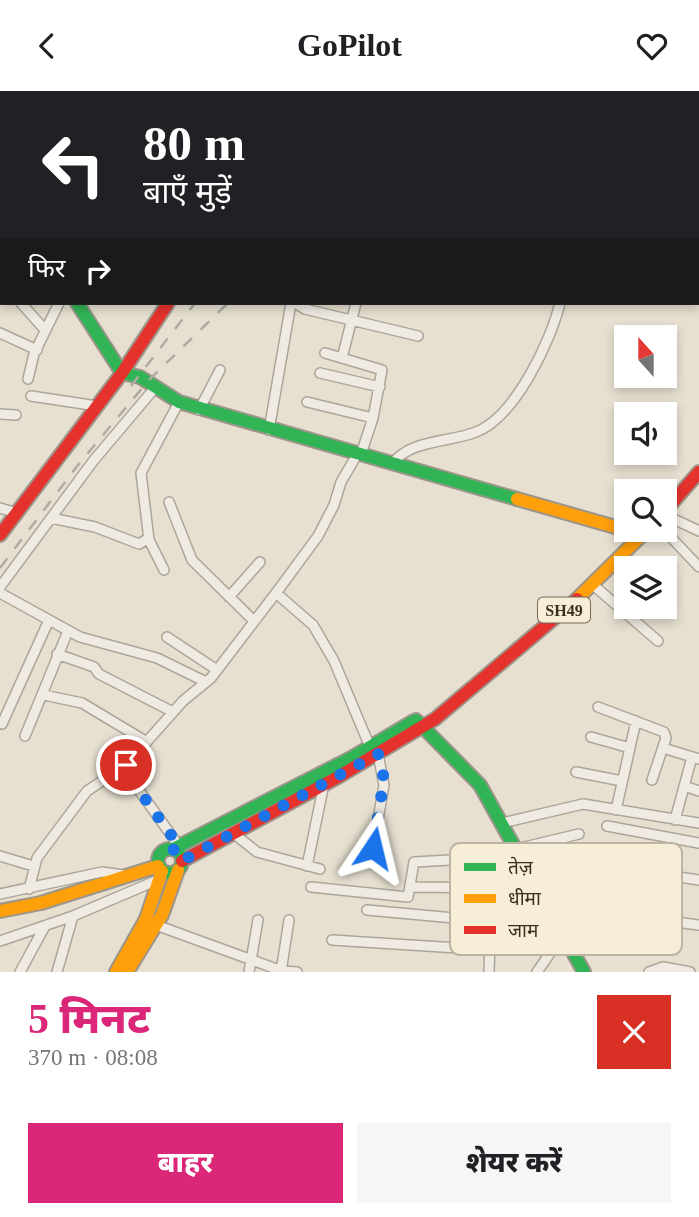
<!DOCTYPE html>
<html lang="hi">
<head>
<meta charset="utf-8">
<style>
  body { margin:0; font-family:"Times New Roman","Noto Sans Devanagari",serif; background:#f6f6f6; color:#202124; height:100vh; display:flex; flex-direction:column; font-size:26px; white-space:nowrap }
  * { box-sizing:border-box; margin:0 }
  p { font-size:23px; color:#757577 }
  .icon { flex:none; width:38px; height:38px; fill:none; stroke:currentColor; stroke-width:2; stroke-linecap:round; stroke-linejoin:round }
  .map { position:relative; height:881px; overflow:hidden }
  .sheet { display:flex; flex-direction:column; background:#fff; flex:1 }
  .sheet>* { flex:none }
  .guide { position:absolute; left:0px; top:0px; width:700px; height:214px; box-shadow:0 4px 10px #0003; background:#202124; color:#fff; overflow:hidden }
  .needle { width:46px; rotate:339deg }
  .controls { position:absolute; left:614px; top:234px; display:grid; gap:14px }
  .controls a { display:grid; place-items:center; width:63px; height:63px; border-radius:0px; background:#fff; box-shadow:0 4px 10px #0003; font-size:35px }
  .pin { position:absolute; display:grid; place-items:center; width:60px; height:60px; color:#fff; margin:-30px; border:4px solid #fff; border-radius:50%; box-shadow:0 2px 7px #0007 }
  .me { position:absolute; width:77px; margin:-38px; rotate:10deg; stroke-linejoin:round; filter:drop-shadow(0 0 5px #0008) }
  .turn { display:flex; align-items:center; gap:24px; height:147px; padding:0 28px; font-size:32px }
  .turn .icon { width:91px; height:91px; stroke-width:2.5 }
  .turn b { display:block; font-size:49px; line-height:60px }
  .then { display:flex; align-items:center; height:66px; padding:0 28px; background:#0003; gap:14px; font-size:26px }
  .round { display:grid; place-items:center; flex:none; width:74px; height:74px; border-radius:0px; background:#f6f6f6 }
  .overview { display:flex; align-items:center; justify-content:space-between; height:119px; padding:0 28px }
  h1 { font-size:42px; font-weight:800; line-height:52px; color:#db2777 }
  .button { display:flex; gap:14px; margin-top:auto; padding:14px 28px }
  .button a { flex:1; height:80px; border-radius:0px; background:#db2777; color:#fff; font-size:28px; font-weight:800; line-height:80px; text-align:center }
  .button a+a { background:#f6f6f6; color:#202124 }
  header { display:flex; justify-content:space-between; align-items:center; height:91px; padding:0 28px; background:#fff; font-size:32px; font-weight:800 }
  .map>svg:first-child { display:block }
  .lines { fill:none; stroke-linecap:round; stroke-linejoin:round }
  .street-casing { stroke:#ada599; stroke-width:12 }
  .fast-casing { stroke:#9c958a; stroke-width:16 }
  .slow-casing { stroke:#9c958a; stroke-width:16 }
  .jam-casing { stroke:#9c958a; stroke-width:16 }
  .street { stroke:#efebe3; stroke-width:9 }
  .fast { stroke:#30b455; stroke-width:12 }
  .slow { stroke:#ff9f0a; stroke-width:12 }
  .jam { stroke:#e5322d; stroke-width:12 }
  .rail { stroke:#afaaa2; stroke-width:2.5; stroke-dasharray:12 12; stroke-linecap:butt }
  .route { stroke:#1a73e8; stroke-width:12; stroke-dasharray:0 21.6 }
  .labels { text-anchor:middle; stroke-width:5; stroke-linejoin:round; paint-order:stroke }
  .shield { fill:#f7eed8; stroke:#756857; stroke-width:2 }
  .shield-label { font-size:16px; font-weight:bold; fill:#3d2e20 }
  .key { fill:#f7eed8; stroke:#bfb4a1; stroke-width:2 }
  .key-label { font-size:19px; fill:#3d2e20 }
</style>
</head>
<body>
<header><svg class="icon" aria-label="back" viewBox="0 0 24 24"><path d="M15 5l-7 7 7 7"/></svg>GoPilot<svg class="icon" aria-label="heart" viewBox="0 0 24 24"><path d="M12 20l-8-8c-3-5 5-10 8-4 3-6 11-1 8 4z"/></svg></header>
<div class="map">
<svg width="699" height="881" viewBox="0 0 699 881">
  <rect width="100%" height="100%" fill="#e7e0d1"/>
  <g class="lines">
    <defs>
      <path id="street" d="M13,0L35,2
        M556,0L558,2
        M593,0L595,2
        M137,2L138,0
        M0,36H2
        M698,71H699
        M0,119H2
        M1,141L2,170
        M21,212L45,239
        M295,212L305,218L418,245
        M0,242L37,259
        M325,262L382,279L373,327L361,363
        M342,267L356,212
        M320,282L380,296
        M28,288L34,263L59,212
        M31,305L97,315
        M307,311L373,327
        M199,319L220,279
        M0,323L16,324
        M269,339L291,212
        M392,373C411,348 448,352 476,341C515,326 551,250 560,212
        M169,411L192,469L254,530
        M0,417L17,422
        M665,424L699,440
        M51,427L95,436L139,453L149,447
        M664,439L699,476
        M164,479L149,449L141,382L179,311
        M592,493L658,550
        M0,496L94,369L154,298
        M0,502L80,546L157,567L206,591
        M276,502L313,534L334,570L370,656
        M229,506L260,471
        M167,546L217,579
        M57,563L94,576L99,583L173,621
        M44,604L82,612L147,651
        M598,616L664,641L666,647L652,689
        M2,633L49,529
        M25,645L68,540
        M591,646L630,657
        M663,657L699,668
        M123,677L179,755
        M576,681L622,690
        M684,695L699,700
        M616,719L636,630
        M675,729L692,666
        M502,732L583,713L699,732
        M607,735L699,752
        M233,742L257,761L320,778
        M373,757L384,694L378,663
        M516,758L579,743
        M0,765L33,775
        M307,775L324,693
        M620,777L699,789
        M311,796L408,806L414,771L487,767L513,752
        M411,796L508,797L530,785
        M29,798L37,767L87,700L126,674L183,610L211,587L279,498L318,445L334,414L341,391L358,362
        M0,803L102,781L124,784
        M367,819L476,829
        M630,825L699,834
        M156,834L282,880L297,881
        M332,849L489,859
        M0,850L73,825L160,788
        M474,858L479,817H547
        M20,881L45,835
        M57,881L73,825
        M249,881L258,829
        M281,881L289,829
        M489,881L490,851L495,847L559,849
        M537,881L560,848
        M649,881L663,876L690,881"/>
      <path id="fast" d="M77,212L122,282L140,286L179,311L517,408
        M416,629L480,694L584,881
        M158 770a12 12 0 1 1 24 0a12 12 0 1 1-24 0Z
        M173,758L353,666L414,630"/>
      <path id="slow" d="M306,2L307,0
        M517,408L626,439
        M577,508L647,439
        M0,820L41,812L158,775
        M116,881L146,828L162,780
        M127,881L162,824L178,779"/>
      <path id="jam" d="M0,140L2,141
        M665,420L699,381
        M0,444L122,282L168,212
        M182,770L338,686L435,628L577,508"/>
    </defs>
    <!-- street casing -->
    <use href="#street" class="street-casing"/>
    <!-- fast casing -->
    <use href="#fast" class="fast-casing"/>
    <!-- slow casing -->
    <use href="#slow" class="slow-casing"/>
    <!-- jam casing -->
    <use href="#jam" class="jam-casing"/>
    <!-- street -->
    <use href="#street" class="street"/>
    <!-- fast -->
    <use href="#fast" class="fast"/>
    <!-- slow -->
    <use href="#slow" class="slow"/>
    <!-- jam -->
    <use href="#jam" class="jam"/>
    <!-- rail -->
    <path class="rail" d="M355,2L357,0
      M435,2L436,0
      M131,295L195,212
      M0,477L78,374L149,289L228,212"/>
  </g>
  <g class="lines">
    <!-- route -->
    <path class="route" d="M126,674L123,677L179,755L173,758L182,770L378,663L384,688L373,757"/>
  </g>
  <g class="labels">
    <!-- shield labels -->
    <rect class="shield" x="538" y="506.5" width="52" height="25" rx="5"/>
    <g class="shield-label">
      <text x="564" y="525">SH49</text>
    </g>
  </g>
  <!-- legend -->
  <rect x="450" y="752" width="232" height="112" rx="10" class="key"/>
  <rect x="464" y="772" width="32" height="8" fill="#30b455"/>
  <rect x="464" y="803" width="32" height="9" fill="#ff9f0a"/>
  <rect x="464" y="835" width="32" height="8" fill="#e5322d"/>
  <g class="key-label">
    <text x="508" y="783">तेज़</text>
    <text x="508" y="814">धीमा</text>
    <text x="508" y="846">जाम</text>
  </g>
</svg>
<div class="controls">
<a><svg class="needle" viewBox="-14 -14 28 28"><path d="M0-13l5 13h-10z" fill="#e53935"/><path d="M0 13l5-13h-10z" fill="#757577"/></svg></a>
<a><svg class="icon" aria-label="sound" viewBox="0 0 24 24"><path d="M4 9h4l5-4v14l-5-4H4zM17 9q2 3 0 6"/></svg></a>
<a><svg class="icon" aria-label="search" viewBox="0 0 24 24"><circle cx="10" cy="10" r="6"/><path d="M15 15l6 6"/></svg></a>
<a><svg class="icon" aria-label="layers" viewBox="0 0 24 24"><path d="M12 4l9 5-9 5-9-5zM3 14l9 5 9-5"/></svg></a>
</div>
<div class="pin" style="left:126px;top:674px;background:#d93025"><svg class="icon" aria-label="arrive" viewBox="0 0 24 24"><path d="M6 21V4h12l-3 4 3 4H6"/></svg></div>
<svg class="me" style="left:373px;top:757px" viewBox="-20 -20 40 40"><path d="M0-17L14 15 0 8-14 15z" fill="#1a73e8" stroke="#fff" stroke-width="4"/></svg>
<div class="guide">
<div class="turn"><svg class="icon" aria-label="left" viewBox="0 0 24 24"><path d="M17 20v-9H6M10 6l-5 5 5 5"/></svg><div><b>80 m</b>बाएँ मुड़ें</div></div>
<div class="then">फिर<svg class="icon" aria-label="right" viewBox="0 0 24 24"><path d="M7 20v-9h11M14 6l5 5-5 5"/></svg></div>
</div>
</div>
<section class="sheet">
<div class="overview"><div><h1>5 मिनट</h1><p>370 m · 08:08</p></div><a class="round" style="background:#d93025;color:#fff"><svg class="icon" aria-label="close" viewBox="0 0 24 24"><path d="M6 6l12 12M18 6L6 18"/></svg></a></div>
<div class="button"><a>बाहर</a><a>शेयर करें</a></div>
</section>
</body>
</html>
